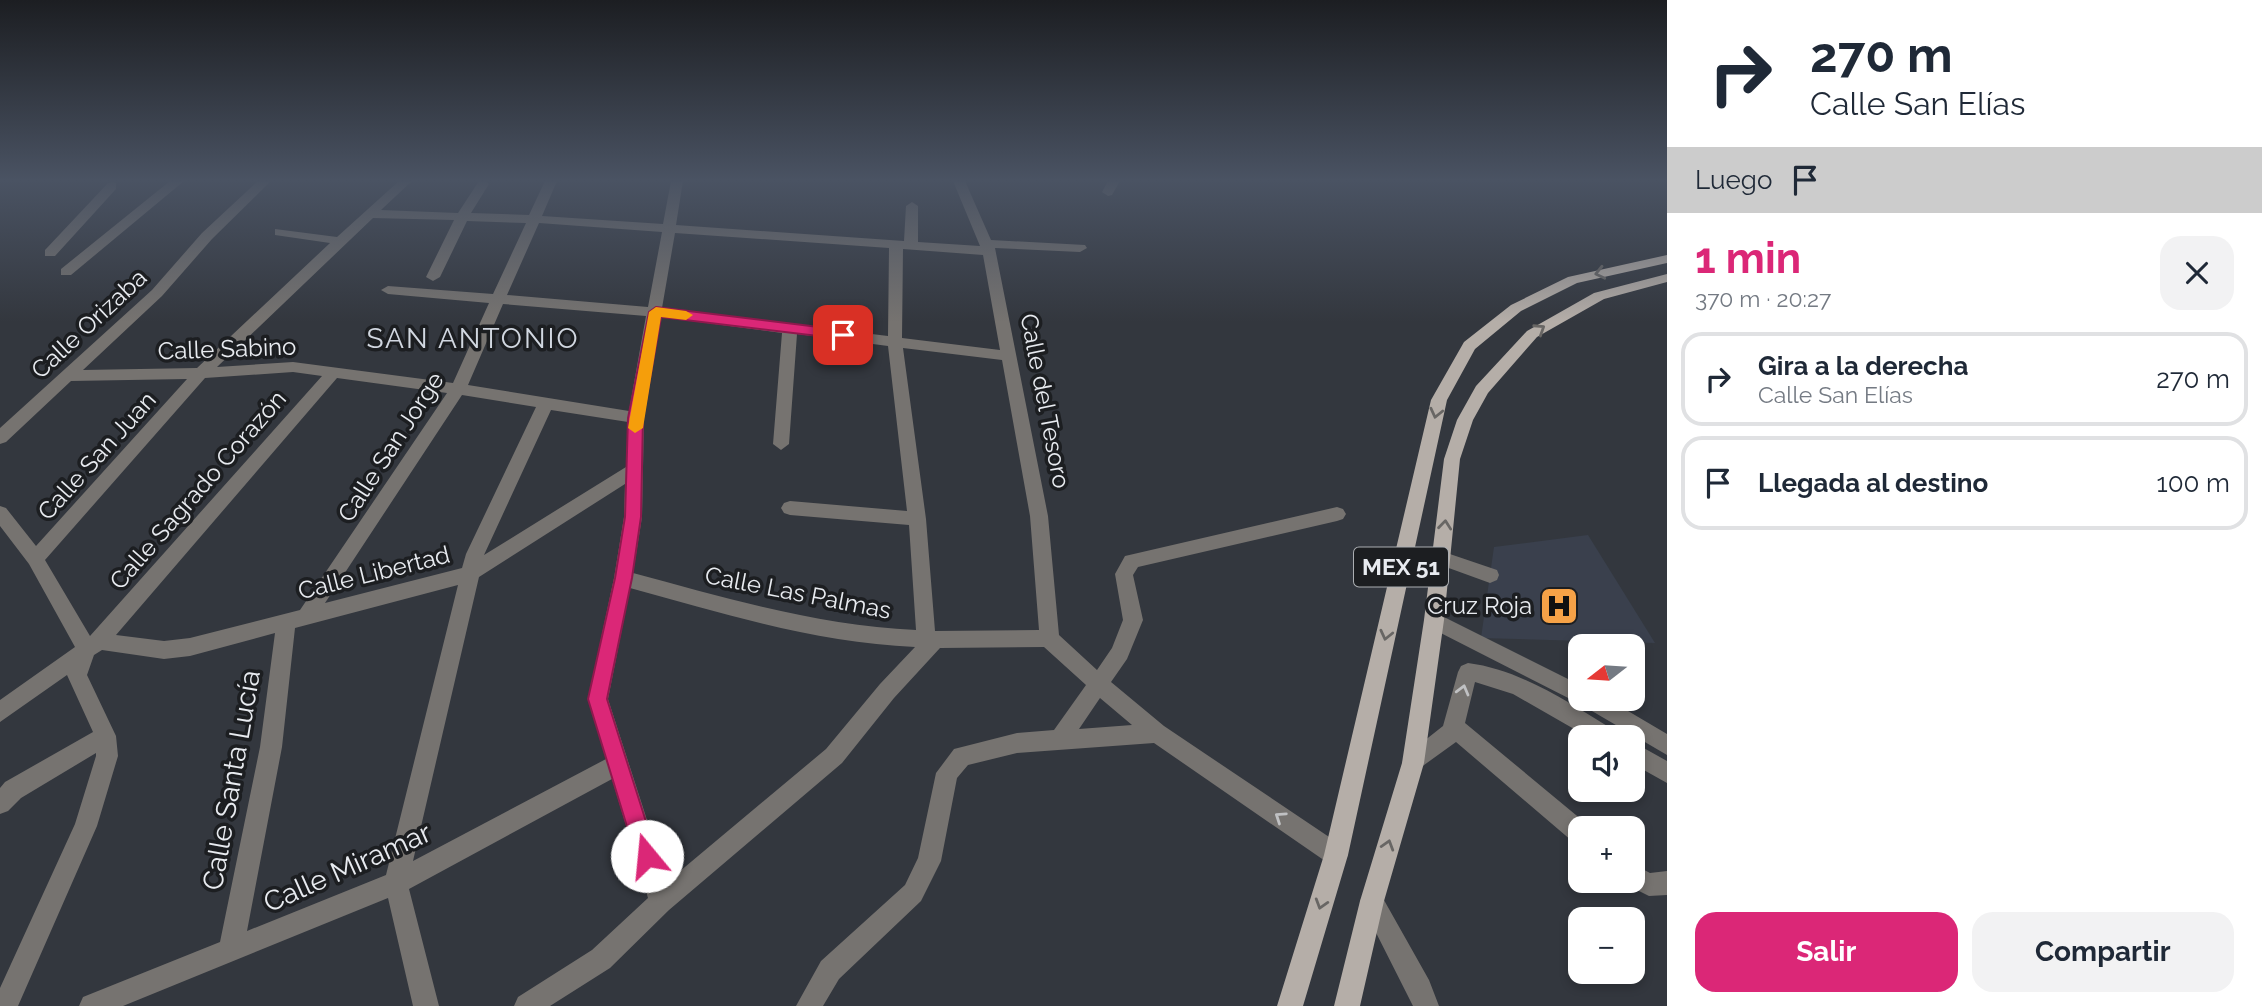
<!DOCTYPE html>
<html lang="es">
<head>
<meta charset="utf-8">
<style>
  body { margin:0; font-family:Raleway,sans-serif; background:#f2f2f3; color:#1f2937; height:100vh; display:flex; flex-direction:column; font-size:26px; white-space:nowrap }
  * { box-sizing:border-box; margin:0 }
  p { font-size:23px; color:#747a83 }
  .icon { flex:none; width:38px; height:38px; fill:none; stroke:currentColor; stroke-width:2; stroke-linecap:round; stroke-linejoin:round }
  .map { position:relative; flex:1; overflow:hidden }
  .details { display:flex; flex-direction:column; background:#fff; width:595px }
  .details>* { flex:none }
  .top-card { background:#fff; color:#1f2937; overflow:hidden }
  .needle { width:46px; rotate:253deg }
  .buttons { position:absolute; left:1568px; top:634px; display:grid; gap:14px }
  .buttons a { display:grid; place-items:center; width:77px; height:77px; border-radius:14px; background:#fff; box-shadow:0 4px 10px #0003; font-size:35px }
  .pin { position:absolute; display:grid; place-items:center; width:60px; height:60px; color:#fff; margin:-30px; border-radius:14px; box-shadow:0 4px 10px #0006 }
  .me { position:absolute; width:77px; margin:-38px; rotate:343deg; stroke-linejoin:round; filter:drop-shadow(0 0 5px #0008) }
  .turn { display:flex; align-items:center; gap:24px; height:147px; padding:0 28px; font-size:32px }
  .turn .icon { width:91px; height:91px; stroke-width:2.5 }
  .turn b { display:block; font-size:49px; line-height:60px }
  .then { display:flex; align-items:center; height:66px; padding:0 28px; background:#0003; gap:14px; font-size:26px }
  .round { display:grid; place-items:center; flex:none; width:74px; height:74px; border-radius:21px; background:#f2f2f3 }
  .head { display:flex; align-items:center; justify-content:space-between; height:119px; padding:0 28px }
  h1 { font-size:42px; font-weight:700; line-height:52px; color:#db2777 }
  .action { display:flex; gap:14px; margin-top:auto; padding:14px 28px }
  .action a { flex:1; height:80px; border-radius:21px; background:#db2777; color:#fff; font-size:28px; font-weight:700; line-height:80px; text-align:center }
  .action a+a { background:#f2f2f3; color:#1f2937 }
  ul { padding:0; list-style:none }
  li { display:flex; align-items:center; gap:21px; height:94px; margin:0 14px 10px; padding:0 14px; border:4px solid #e0e1e3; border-radius:21px }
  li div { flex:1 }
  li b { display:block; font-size:26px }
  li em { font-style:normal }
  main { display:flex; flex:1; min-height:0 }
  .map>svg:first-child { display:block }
  .built { fill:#3a404d }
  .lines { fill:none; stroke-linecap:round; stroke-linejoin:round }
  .minor { fill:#767370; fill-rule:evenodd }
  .major { fill:#b5aea8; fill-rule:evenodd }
  .oneway { stroke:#686664 }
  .oneway2 { stroke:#c0c1c3 }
  .route { fill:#db2777; stroke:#8e194d; stroke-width:2 }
  .slow { fill:#f59e0b }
  .labels { text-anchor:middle; stroke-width:7; stroke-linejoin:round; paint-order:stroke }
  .shield { fill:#1c1e21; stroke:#abaeb2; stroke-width:2 }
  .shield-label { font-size:23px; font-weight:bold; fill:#e8ebf0 }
  .street-label { font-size:24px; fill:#e8ebf0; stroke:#1c1e21 }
  .poi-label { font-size:24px; fill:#e8ebf0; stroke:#1c1e21; text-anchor:end }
  .quarter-label { font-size:28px; letter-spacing:2px; fill:#d1d7e0; stroke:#1c1e21 }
  .near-street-label { font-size:28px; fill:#e8ebf0; stroke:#1c1e21 }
</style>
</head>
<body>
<main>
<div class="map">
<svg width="1667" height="1006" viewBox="0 0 1667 1006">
  <rect width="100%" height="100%" fill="#33373e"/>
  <!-- built -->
  <path class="built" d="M1588,535L1655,643L1481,638L1494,547Z"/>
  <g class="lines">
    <!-- minor -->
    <path class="minor" d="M170,181H184L71,275H61V269Z
      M258,181H271L212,239L162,296L83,370L197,368L330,243L275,235V229L337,237L399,181H412L381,210L458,213L479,181H486L489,184L471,213L529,215L545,181H557L542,216L663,224L671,181H683L676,225L904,241L906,206L912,202L918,206V242L980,246L953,181H965L991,240L1085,245L1087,248L1080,252L995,248L1048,516L1059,635L1097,670L1112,648L1123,620L1115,574L1125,556L1337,507L1343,509L1346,514L1343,519L1337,521L1138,567L1133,575L1143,620L1127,659L1111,682L1164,726L1344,847L1348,855L1344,863L1336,867L1328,863L1154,743L1017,753L968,765L957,778L941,861L921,901L839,979L823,1006H796L821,961L905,885L918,858L936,773L954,749L1017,733L1054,730L1086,685L1044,647L940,648L894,698L842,763L669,910L610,968L550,1006H514L518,997L592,950L648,898L612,779L409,889L439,1006H413L388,898L123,1006H79L83,997L220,942L260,747L275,633L190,656L164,659L102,650L94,655L87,675L116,736L118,756L97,826L18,1006H0V988L75,824L96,756V753L21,798L8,811L0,814V788L5,782L93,732L67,675L0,722V700L75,647L29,564L0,526V506L6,508L36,546L187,379L71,381L6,442L0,444V428L152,290L202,233ZM373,218L454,220L426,277L433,281L440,277L467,221L526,223L493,294L388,286L381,290L388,294L489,303L453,383L293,362L217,367ZM539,223L662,232L648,307L507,295ZM675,233L889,248L888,336L662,308ZM903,249L983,255L1000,350L902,338ZM503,304L646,316L629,411L468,385ZM661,317L782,333L773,444L781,450L789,444L797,334L888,346L907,511L790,501L784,503L781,508L784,513L790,515L909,525L916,630C819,626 726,598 633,573L642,517L644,418ZM903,348L1002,360L1030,516L1039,630L935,631L926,519ZM293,372L322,376L90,636L45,560L205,378ZM337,378L447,393L300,610L190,638L164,641L116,635ZM462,395L536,407L466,554L462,568L325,603ZM551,410L628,422L626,467L484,555ZM625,484L624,517L614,578L588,699L606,759L413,861L479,577ZM458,585L386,875L247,931L282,747L295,628ZM630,588C724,614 818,643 915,647L880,684L826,749L667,882L608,699ZM1100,698L1132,725L1079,729Z
      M1108,181H1120L1112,195L1108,196L1102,192Z
      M112,182L116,183V189L55,256H45V250L108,183Z
      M1441,551L1497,570L1499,575L1497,580L1490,583L1435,563L1432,558L1435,553Z
      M1434,612L1580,685V698H1606L1667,734V755L1580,704L1427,626L1424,620L1427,614Z
      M1468,663C1522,670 1569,703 1614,730L1617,737H1588L1513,694L1475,682L1465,723L1588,825L1589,828H1580V844L1572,841L1456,742L1413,773L1405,770L1402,763L1405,756L1443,726L1458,672L1461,666Z
      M1633,742L1667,761V783L1633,764Z
      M1633,864L1650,873L1667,871V895L1649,896L1625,884L1623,880H1633Z
      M1372,889L1380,893L1429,980L1439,1006H1413L1360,901L1364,893Z"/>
    <!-- major -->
    <path class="major" d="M1667,255V263L1577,283L1521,311L1475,349L1447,400L1348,855L1303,1006H1277L1324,855L1431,400L1464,342L1511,305L1568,277Z
      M1667,274V282L1604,299L1537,337L1488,393L1473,420L1460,459L1444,620L1424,763L1384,901L1360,1006H1334L1360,901L1402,763L1424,620L1444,459L1457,420L1476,386L1527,331L1594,293Z"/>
  </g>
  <!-- one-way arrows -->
  <defs><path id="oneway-chevron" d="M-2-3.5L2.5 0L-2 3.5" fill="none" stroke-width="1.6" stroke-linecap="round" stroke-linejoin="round" transform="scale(1.75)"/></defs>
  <g class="oneway">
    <use href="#oneway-chevron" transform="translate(1600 273) rotate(167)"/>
    <use href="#oneway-chevron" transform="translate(1540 329) rotate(-33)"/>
    <use href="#oneway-chevron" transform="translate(1436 413) rotate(103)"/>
    <use href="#oneway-chevron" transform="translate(1445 525) rotate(-84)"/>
    <use href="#oneway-chevron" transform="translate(1386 635) rotate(103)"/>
    <use href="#oneway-chevron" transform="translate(1388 845) rotate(-73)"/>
    <use href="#oneway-chevron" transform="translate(1321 904) rotate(107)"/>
  </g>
  <g class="oneway2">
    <use href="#oneway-chevron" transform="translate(1463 690) rotate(-75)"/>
    <use href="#oneway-chevron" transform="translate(1280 817) rotate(-146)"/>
  </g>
  <!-- sky -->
  <linearGradient id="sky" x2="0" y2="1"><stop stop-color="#1c1e22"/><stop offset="0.56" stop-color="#4a5363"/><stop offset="1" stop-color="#4a5363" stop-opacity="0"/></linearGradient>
  <rect width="1667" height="322" fill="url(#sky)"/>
  <!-- route -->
  <path class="route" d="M656,307L843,330L849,335L843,339L661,317L643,418L641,517L632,578L607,699L657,856L654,864L647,867L639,864L636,856L588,699L615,578L625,517L628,418L649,312Z"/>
  <!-- slow -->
  <path class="slow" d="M656,307L686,311L693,315L686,320L661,317L643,428L635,433L628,428L649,312Z"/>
  <!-- icons -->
  <defs>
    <symbol id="hospital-square" viewBox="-11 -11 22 22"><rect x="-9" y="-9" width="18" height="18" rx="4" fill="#f6a247" stroke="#1c1e21"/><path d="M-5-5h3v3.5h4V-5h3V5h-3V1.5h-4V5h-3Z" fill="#111"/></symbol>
  </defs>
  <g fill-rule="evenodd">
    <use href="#hospital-square" x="1537" y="584" width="44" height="44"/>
  </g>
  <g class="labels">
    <!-- shield labels -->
    <rect class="shield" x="1354" y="547.5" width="94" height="39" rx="5"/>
    <g class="shield-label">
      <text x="1401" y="575">MEX 51</text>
    </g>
    <!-- street labels -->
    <g class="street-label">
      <text transform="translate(89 324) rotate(-43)" y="8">Calle Orizaba</text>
      <text transform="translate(227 349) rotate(-2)" y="8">Calle Sabino</text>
      <text transform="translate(1045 401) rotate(79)" y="8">Calle del Tesoro</text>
      <text transform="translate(391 447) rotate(-57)" y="8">Calle San Jorge</text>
      <text transform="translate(97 456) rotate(-48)" y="8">Calle San Juan</text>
      <text transform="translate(198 490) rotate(-49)" y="8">Calle Sagrado Corazón</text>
      <text transform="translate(374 573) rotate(-14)" y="8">Calle Libertad</text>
      <text transform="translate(798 593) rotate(11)" y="8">Calle Las Palmas</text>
    </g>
    <!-- poi labels -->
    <g class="poi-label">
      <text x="1532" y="614">Cruz Roja</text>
    </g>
    <!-- quarter labels -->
    <g class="quarter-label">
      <text x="473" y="348">SAN ANTONIO</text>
    </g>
    <!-- near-street labels -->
    <g class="near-street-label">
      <text transform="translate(231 780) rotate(-80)" y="10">Calle Santa Lucía</text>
      <text transform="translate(347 867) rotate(-24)" y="10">Calle Miramar</text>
    </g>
  </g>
</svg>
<div class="buttons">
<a><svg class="needle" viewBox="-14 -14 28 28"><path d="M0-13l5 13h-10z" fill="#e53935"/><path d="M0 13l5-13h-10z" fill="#747a83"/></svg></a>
<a><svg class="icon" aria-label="sound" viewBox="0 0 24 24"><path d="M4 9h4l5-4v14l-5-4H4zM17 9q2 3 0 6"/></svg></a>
<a>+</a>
<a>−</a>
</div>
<div class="pin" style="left:843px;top:335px;background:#d93025"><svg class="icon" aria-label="arrive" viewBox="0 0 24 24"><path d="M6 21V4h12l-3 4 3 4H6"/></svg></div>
<svg class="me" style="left:647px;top:856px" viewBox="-20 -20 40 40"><circle r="19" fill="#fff"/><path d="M0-13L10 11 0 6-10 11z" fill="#db2777"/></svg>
</div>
<section class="details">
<div class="top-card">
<div class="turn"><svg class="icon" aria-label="right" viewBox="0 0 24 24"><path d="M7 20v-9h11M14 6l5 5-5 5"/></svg><div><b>270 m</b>Calle San Elías</div></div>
<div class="then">Luego<svg class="icon" aria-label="arrive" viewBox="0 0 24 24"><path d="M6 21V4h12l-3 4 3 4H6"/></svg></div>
</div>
<div class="head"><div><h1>1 min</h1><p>370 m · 20:27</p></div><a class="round"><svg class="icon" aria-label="close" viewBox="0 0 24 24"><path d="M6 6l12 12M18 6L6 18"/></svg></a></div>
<ul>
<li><svg class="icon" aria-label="right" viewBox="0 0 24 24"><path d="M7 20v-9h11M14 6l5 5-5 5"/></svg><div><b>Gira a la derecha</b><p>Calle San Elías</p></div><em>270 m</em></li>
<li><svg class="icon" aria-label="arrive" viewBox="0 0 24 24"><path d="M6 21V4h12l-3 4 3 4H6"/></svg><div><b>Llegada al destino</b></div><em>100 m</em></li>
</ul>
<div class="action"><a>Salir</a><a>Compartir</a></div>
</section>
</main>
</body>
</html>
